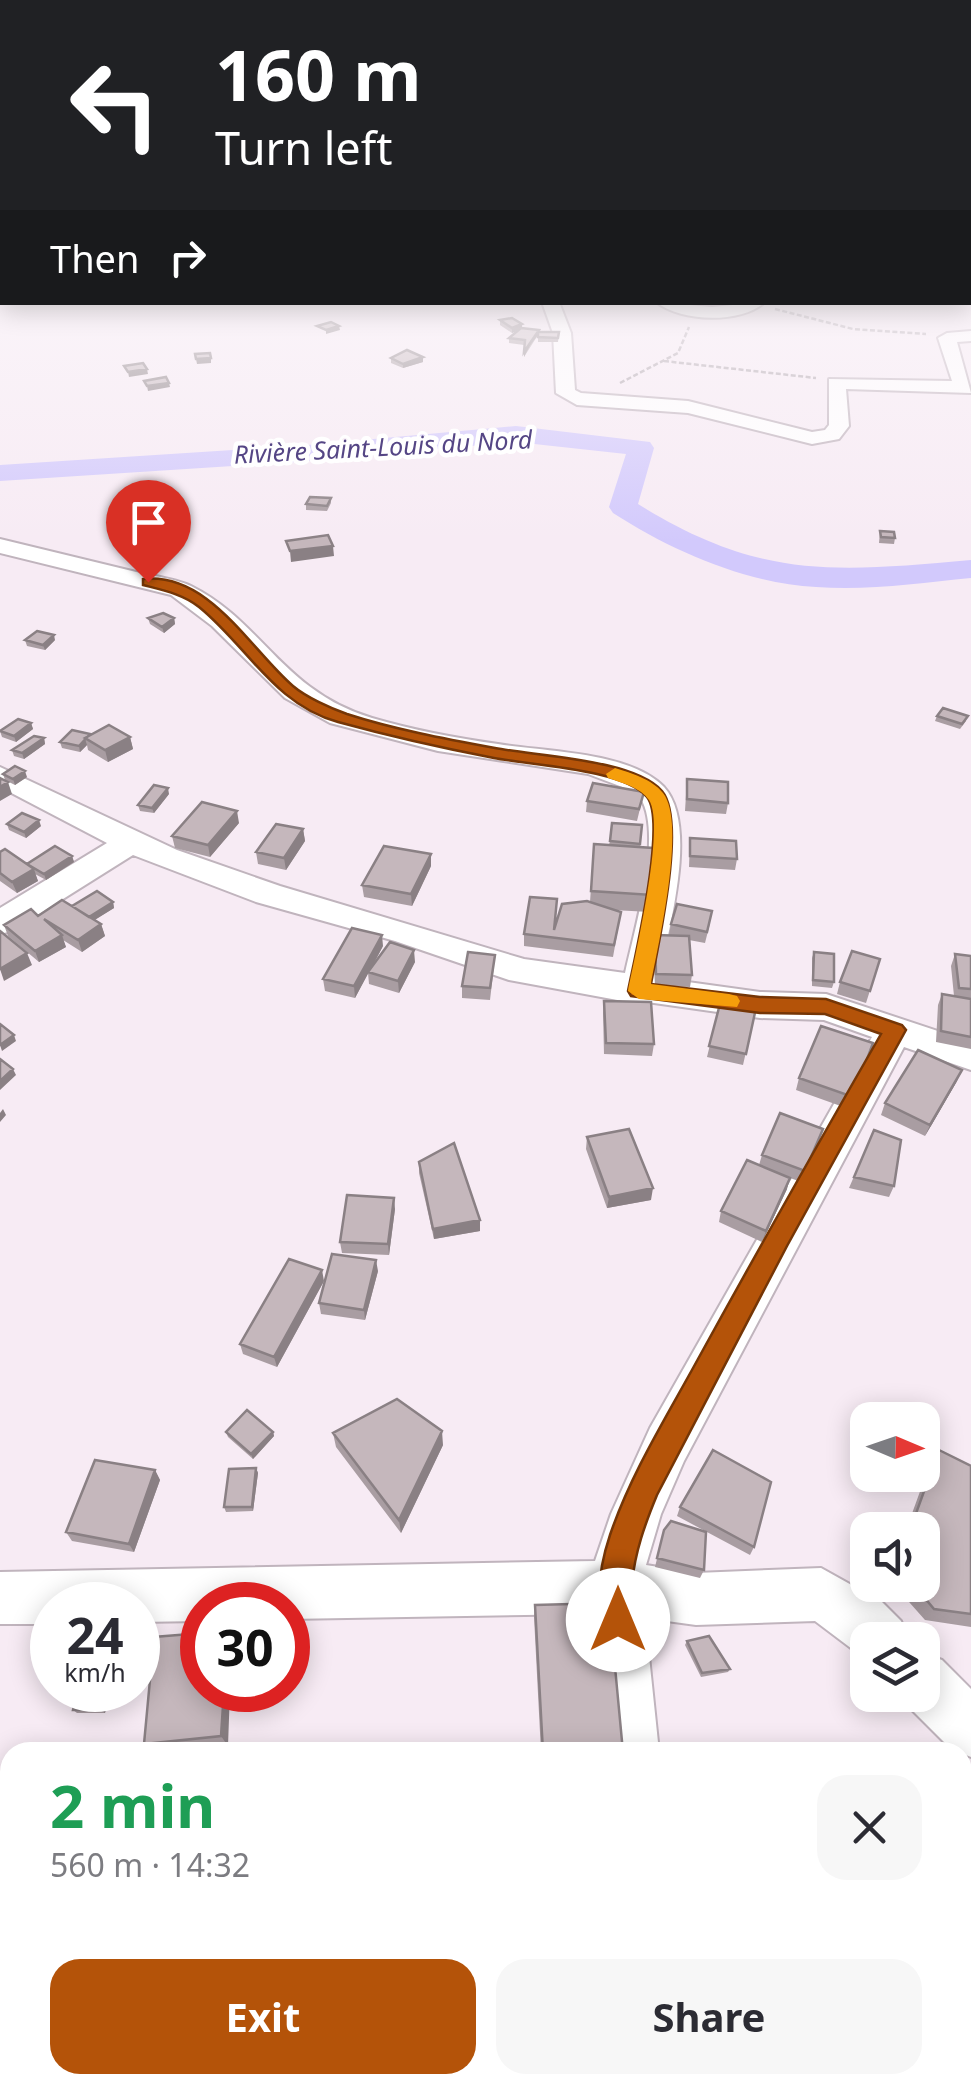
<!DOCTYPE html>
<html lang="en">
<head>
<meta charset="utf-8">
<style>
  body { margin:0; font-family:"Noto Sans",sans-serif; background:#f7f7f7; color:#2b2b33; height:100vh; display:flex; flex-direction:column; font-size:38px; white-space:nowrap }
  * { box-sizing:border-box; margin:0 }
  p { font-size:32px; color:#7c7c81 }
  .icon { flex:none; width:55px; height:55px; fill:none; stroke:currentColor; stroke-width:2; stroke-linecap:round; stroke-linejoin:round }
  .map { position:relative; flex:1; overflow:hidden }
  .side { position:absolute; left:0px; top:1742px; width:972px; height:352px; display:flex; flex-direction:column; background:#fff; border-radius:30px 30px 0 0; box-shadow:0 5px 25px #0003 }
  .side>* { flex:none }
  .guide { position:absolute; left:0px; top:0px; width:972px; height:305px; box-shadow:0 5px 25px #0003; background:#202124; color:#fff; overflow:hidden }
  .needle { width:65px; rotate:92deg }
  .controls { position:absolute; left:850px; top:1402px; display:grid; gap:20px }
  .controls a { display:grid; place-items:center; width:90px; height:90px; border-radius:20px; background:#fff; box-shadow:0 5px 25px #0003; font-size:50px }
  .speed { position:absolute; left:30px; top:1582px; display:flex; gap:20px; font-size:50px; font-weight:700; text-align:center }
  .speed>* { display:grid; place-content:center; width:130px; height:130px; border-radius:50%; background:#fff; box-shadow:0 5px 25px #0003; line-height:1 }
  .speed small { font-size:25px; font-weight:400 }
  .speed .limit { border:15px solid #d22; background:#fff; color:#111 }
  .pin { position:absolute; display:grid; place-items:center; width:85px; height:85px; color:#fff; margin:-102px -42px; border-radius:50% 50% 50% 0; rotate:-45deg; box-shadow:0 0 10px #0007 }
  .pin .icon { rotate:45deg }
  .me { position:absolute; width:110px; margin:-55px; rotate:0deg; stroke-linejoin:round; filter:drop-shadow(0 0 8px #0008) }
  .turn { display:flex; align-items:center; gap:35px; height:210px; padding:0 50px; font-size:45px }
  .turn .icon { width:130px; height:130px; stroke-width:2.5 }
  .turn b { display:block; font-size:70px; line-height:85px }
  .then { display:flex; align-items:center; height:95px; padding:0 50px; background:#0003; gap:20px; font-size:38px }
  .round { display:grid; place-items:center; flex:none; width:105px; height:105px; border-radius:30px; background:#f7f7f7 }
  .summary { display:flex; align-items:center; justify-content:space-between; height:170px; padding:0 50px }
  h1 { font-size:60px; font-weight:700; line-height:75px; color:#1e9e55 }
  .cta { display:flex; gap:20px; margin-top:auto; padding:20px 50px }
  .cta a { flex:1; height:115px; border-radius:30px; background:#b45309; color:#fff; font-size:40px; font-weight:700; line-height:115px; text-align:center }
  .cta a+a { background:#f7f7f7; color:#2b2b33 }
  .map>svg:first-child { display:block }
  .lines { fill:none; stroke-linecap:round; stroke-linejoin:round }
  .river { fill:#d2c9fc; fill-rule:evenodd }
  .minor-casing { stroke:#c0b4bd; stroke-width:4 }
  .path { stroke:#ada4ab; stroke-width:2.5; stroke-dasharray:5 2.5; stroke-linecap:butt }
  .minor { fill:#fff; fill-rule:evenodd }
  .wall { fill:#a99da2 }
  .shaded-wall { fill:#8a8084 }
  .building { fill:#c5b7bc; stroke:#8a8084; stroke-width:2.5 }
  .route { fill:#b45309; stroke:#753606; stroke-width:2.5 }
  .slow { fill:#f59e0b }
  .labels { text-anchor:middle; stroke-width:9; stroke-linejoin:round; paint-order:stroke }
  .far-water-label { font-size:25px; font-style:italic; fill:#554685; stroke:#fff }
</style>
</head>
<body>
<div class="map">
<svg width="971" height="2094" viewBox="0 0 971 2094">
  <rect width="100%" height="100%" fill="#f7ebf4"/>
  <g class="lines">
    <!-- river -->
    <path class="river" d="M516,426L650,442L654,448L638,504C760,580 835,572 971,560V578C920,583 867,591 816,587C745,583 672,551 613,513L609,507L626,454L516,442L297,462L0,481V465L297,446Z"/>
    <defs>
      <path id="minor" d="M542,302H559L571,333L575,390L581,393L688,401L812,432L825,430L829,425V379L952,381L938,338L947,333L971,331V341L957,342L971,393L846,389L849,426L839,439L812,444L688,413L577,405L556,393L553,333Z
        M656,302L712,307L765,302C741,324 681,322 656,302Z
        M0,539C44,550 88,560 132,571C151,576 174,578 191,586C262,621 282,691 372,718C413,730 455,738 498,744C544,752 629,751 664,787C699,825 668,931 659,978L760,992L826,994L971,1042V1070L904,1047L684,1461L661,1514L646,1565L696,1573L821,1568L882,1602L901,1621L909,1640H868V1661L815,1621L696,1625L645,1618L659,1752H602L591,1614L288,1619V1605H202V1621L138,1622V1605H52V1624H0V1572L595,1561L611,1514L650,1428L872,1037L824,1020L760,1018L647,1002L639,1004L509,980L395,941L256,902L133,855L12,931L0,934V908L107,843L0,787V767L177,850L280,886L524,959L625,973C634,931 663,836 641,799L625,788L588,774L438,751L330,723L285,698L212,626L171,595L0,553Z
        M922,1653L942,1660L971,1689V1757L951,1749L902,1700L901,1695H922Z
        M962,1905L971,1908V1970L962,1967Z
        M30,2085H110L107,2094H27Z
        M545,2085H611L608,2094H542Z"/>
    </defs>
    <!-- minor casing -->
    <use href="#minor" class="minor-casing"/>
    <!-- path -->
    <path class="path" d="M775,309L853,329L926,334
      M664,361L816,378
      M620,383L678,353L689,327"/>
    <!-- minor -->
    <use href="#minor" class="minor"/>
  </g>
  <!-- wall -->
  <path class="wall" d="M500,320L522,324V328L539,332H559L558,342H538V335L524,357V345L509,343V338L519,330L512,333L500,325Z
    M391,358L423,362L403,368L391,363Z
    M331,498V503L327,511L306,510V504Z
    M880,531L895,538L894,544L879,543Z
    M148,618H174L175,624L164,633L150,624Z
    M25,640H55L45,650L27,646Z
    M937,716L966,721L960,729L935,721Z
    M31,723L33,729L16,742L2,737L0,731Z
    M90,734L130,737L133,749L108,762L88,750L87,745L80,752L62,748L60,742Z
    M44,738L45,744L24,759L14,756L12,750Z
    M3,774L27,777L15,785L5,780Z
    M687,779L728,803L726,814L685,811Z
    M644,792L637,821L586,812L587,801Z
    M169,794L154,813L140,811L138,805Z
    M239,823L210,857L175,848L172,836Z
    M7,824L41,826L26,838L9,830Z
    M303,829L305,841L286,870L258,864L256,852Z
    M690,838L737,859L735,870L689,867Z
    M610,841L640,844L652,895L650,912L613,910L621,912L613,957L524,946V934L555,927L590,902L594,844L609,845Z
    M0,852L27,865L72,856L74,862L46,880L35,874L38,881L17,893L0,881Z
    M431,866L412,906L364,897L362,885Z
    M113,902L114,908L94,920L101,924L105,936L82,952L63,940L66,947L39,962L8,936L4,925L72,907Z
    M710,923L705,943L689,940L692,975L690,987L655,986L653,946L655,935H669L671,924Z
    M383,946L371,969L415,962L399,993L369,984L368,973L355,998L325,991L323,979Z
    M814,952L834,982L832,988L812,986V958Z
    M955,954L971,956V1049L936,1042L938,1005L942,994L954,996L951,966Z
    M880,959L866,1003L837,994L840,982Z
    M494,966L490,1000L462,998V986Z
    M721,1000L756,1008L743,1065L707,1057Z
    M604,1001L654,1044L652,1056L604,1054L603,1013Z
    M873,1043L849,1109L796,1090L799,1078Z
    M957,1081L925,1136L881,1115L885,1103Z
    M823,1129L801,1182L782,1175L787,1189L762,1242L719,1222L721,1211L759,1165L762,1155Z
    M874,1130L894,1186L889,1197L849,1188Z
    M587,1137L651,1200L607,1208L586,1149Z
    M419,1162L480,1231L434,1239L419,1173Z
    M395,1209L389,1255L342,1253L340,1242Z
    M378,1271L365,1320L321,1314L319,1303Z
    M324,1281L277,1367L243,1354L240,1344Z
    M226,1432H273L274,1436L253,1459L228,1437Z
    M333,1433L443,1445L401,1533L336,1447Z
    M939,1450L971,1466V1627L925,1620L894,1585H922V1530H906L930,1464Z
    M256,1468L258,1473L253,1511L226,1512L224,1507Z
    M155,1470L160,1480L134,1552L72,1541L66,1532Z
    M680,1507L754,1547L750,1555L677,1516Z
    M664,1530L704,1570L700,1578L655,1567Z
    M535,1605L623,1752H541L534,1617Z
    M202,1633L228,1746L152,1752L144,1744Z
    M687,1641L730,1669L728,1672L701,1677L685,1645Z
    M78,1690H110L105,1713H77L73,1710Z"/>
  <!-- shaded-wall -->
  <path class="shaded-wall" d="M522,324V329L512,333V328Z
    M339,326L340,330L326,334V330Z
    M539,330V334L530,345L524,357V352L530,341Z
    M423,357V362L403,368V364Z
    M211,358V363L197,364L196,359Z
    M147,369L148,374L129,377L128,372Z
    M169,383L170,387L148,391L147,386Z
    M333,546L334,556L291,562L290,551Z
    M174,618L175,624L164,633L162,627Z
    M54,635L55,640L45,650L43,645Z
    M31,723L33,729L16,742L14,736Z
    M130,737L133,749L108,762L105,750Z
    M44,738L45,744L24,759L22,753Z
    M85,739L87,745L80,752L79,746Z
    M25,771L27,777L15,785L13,779Z
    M8,782L12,794L0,801V787Z
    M168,788L169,794L154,813L152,808Z
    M237,811L239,823L210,857L208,845Z
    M39,820L41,826L26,838L24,832Z
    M303,829L305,841L286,870L284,858Z
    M431,854V866L412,906L411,894Z
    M72,856L74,862L46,880L44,874Z
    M34,869L38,881L17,893L12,882Z
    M113,902L114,908L90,923L88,917Z
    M101,924L105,936L82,952L78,940Z
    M62,935L66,947L39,962L35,951Z
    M382,935L383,946L355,998L354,986Z
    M414,950L415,962L399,993L398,981Z
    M27,953L32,965L4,981L0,969Z
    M14,1035L16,1041L2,1051L0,1045Z
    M13,1069L16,1075L0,1090V1081Z
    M962,1070L957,1081L925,1136L930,1125Z
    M3,1109L6,1115L0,1122V1113Z
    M790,1178L787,1189L762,1242L766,1231Z
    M653,1188L651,1200L607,1208L609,1197Z
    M394,1198L395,1209L389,1255L388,1244Z
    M480,1220V1231L434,1239L433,1229Z
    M376,1260L378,1271L365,1320L364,1310Z
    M322,1270L324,1281L277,1367L274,1357Z
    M442,1431L443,1445L401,1533L399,1520Z
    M273,1432L274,1436L253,1459L251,1454Z
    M256,1468L258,1473L253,1511L252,1507Z
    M155,1470L160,1480L134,1552L129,1544Z
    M106,1690H110L105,1713L102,1710Z
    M224,1690H230L228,1746L221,1736Z"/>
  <!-- building -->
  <path class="building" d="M512,318L522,324L512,328L500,320Z
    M331,322L339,326L326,330L317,326Z
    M521,328L539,330L524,352L525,340L509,338Z
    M538,332H559L558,338L538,337Z
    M407,350L423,357L403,364L391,358Z
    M210,353L211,358L196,359L195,354Z
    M143,363L147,369L128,372L124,366Z
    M166,377L169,383L147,386L144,381Z
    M310,497L331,498L327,506L306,504Z
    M880,531L894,532L895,538L881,537Z
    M328,535L333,546L290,551L286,541Z
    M163,613L174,618L162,627L148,618Z
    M37,631L54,635L43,645L25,640Z
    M943,708L968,716L962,724L937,716Z
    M18,719L31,723L14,736L0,731Z
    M109,725L130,737L105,750L85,738Z
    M72,730L90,734L79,746L60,742Z
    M34,736L44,738L22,753L12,750Z
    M15,766L25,771L13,779L3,774Z
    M0,778L8,782L0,787Z
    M687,779L728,782V803L687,799Z
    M593,783L644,792L639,809L587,801Z
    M154,785L168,788L152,808L138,805Z
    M202,802L237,811L208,845L172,836Z
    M22,813L39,820L24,832L7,824Z
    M612,823L642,825L640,844L610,841Z
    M276,824L303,829L284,858L256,852Z
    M690,838L736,841L737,859L690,856Z
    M594,844L653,848L652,895L591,891Z
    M55,846L72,856L44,874L27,864Z
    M384,846L431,854L411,894L362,885Z
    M5,849L34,869L12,882L0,873V852Z
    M97,891L113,902L89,917L72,906Z
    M530,897L557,899L554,930L562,904L587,901L621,912L614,945L524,934Z
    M62,900L101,924L78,940L44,919L62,935L35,951L4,925L31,909L38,916Z
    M677,904L712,911L707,932L671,924Z
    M352,928L382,935L354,986L323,979Z
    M0,931L27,953L0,969Z
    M655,935L689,936L692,975L656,974Z
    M390,942L414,950L398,981L368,972Z
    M852,951L880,959L870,991L840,982Z
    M468,952L495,955L490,988L462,986Z
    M814,952L834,954V982L813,980Z
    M955,954L971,956V989L959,988Z
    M942,994L971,999V1037L941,1031Z
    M721,1000L756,1008L746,1054L709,1046Z
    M604,1001L651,1002L654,1044L606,1043Z
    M0,1024L14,1035L0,1045Z
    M821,1026L873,1043L853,1097L799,1078Z
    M918,1050L962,1070L930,1125L885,1103Z
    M0,1059L13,1069L0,1081Z
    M780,1113L823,1129L805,1171L762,1155Z
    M629,1129L653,1188L609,1197L587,1137Z
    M874,1130L901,1140L894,1186L854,1177Z
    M454,1143L480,1220L433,1229L419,1162Z
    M747,1160L790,1178L766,1231L721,1211Z
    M347,1195L394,1198L388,1244L340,1242Z
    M332,1254L376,1260L364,1310L319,1303Z
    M289,1259L322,1270L274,1357L240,1344Z
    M397,1399L442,1431L399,1520L333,1433Z
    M247,1410L273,1432L251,1454L226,1432Z
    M713,1450L771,1482L754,1547L680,1507Z
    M939,1450L971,1466V1614L934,1609L914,1585H922V1530H910Z
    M95,1460L155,1470L129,1544L66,1532Z
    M256,1468L252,1507H224L229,1469Z
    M671,1521L706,1532L704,1570L657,1558L664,1530Z
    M609,1603L623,1752H543L535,1605Z
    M202,1633V1690H224L221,1736L144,1744L154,1637Z
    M709,1636L730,1669L702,1673L687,1641Z
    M78,1690H106L102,1710H73Z"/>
  <!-- sky -->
  <linearGradient id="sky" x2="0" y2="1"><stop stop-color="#9fbcf0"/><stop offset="0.46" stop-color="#fbf6fa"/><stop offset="1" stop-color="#fbf6fa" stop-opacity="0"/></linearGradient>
  <rect width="971" height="542" fill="url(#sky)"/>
  <!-- route -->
  <path class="route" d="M143,579C209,572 250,649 293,686C306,697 330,708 347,714C393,729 446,739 495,748C536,756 634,759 662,791C687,821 658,945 651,984L760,997L826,999L902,1025L906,1030L787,1246L657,1495C645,1524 635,1552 632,1583C630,1600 636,1615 629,1632L618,1636L607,1632C594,1602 600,1565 610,1535C631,1473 667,1416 698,1359C758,1250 819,1142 881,1034L825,1014L760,1013L631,996L628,991C635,956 667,822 647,797C624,769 529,765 494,758C442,748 389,736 338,722C275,705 247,646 199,607C183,594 162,590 143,585Z"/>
  <!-- slow -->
  <path class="slow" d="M615,768C631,773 652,779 663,793C687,823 658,945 651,984L729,994L737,996L740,1001L737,1007L639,999L628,991C635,956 666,826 649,800C640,787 622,783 608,778L606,774Z"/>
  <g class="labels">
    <!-- far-water labels -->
    <g class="far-water-label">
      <text transform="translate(383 447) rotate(-3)" y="9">Rivière Saint-Louis du Nord</text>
    </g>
  </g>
</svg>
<div class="controls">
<a><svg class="needle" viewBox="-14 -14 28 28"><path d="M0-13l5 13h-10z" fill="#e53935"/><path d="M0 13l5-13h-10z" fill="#7c7c81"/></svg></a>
<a><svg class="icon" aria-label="sound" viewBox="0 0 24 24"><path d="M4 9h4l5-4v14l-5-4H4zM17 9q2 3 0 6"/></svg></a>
<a><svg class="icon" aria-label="layers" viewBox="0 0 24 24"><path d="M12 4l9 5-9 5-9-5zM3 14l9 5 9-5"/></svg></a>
</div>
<div class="speed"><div>24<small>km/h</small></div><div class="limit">30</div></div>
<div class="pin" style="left:148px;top:582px;background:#d93025"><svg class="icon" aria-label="arrive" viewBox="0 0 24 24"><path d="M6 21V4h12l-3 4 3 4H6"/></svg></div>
<svg class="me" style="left:618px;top:1620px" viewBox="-20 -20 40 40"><circle r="19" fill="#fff"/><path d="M0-13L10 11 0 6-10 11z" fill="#b45309"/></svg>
<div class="guide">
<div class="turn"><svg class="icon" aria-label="left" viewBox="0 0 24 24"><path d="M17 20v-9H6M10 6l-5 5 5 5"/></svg><div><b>160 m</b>Turn left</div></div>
<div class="then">Then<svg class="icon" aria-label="right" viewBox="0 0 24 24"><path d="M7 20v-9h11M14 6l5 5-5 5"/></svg></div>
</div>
<section class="side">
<div class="summary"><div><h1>2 min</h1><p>560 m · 14:32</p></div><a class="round"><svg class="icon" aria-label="close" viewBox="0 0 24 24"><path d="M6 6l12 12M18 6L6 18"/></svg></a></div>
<div class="cta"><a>Exit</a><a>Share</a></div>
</section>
</div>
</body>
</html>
